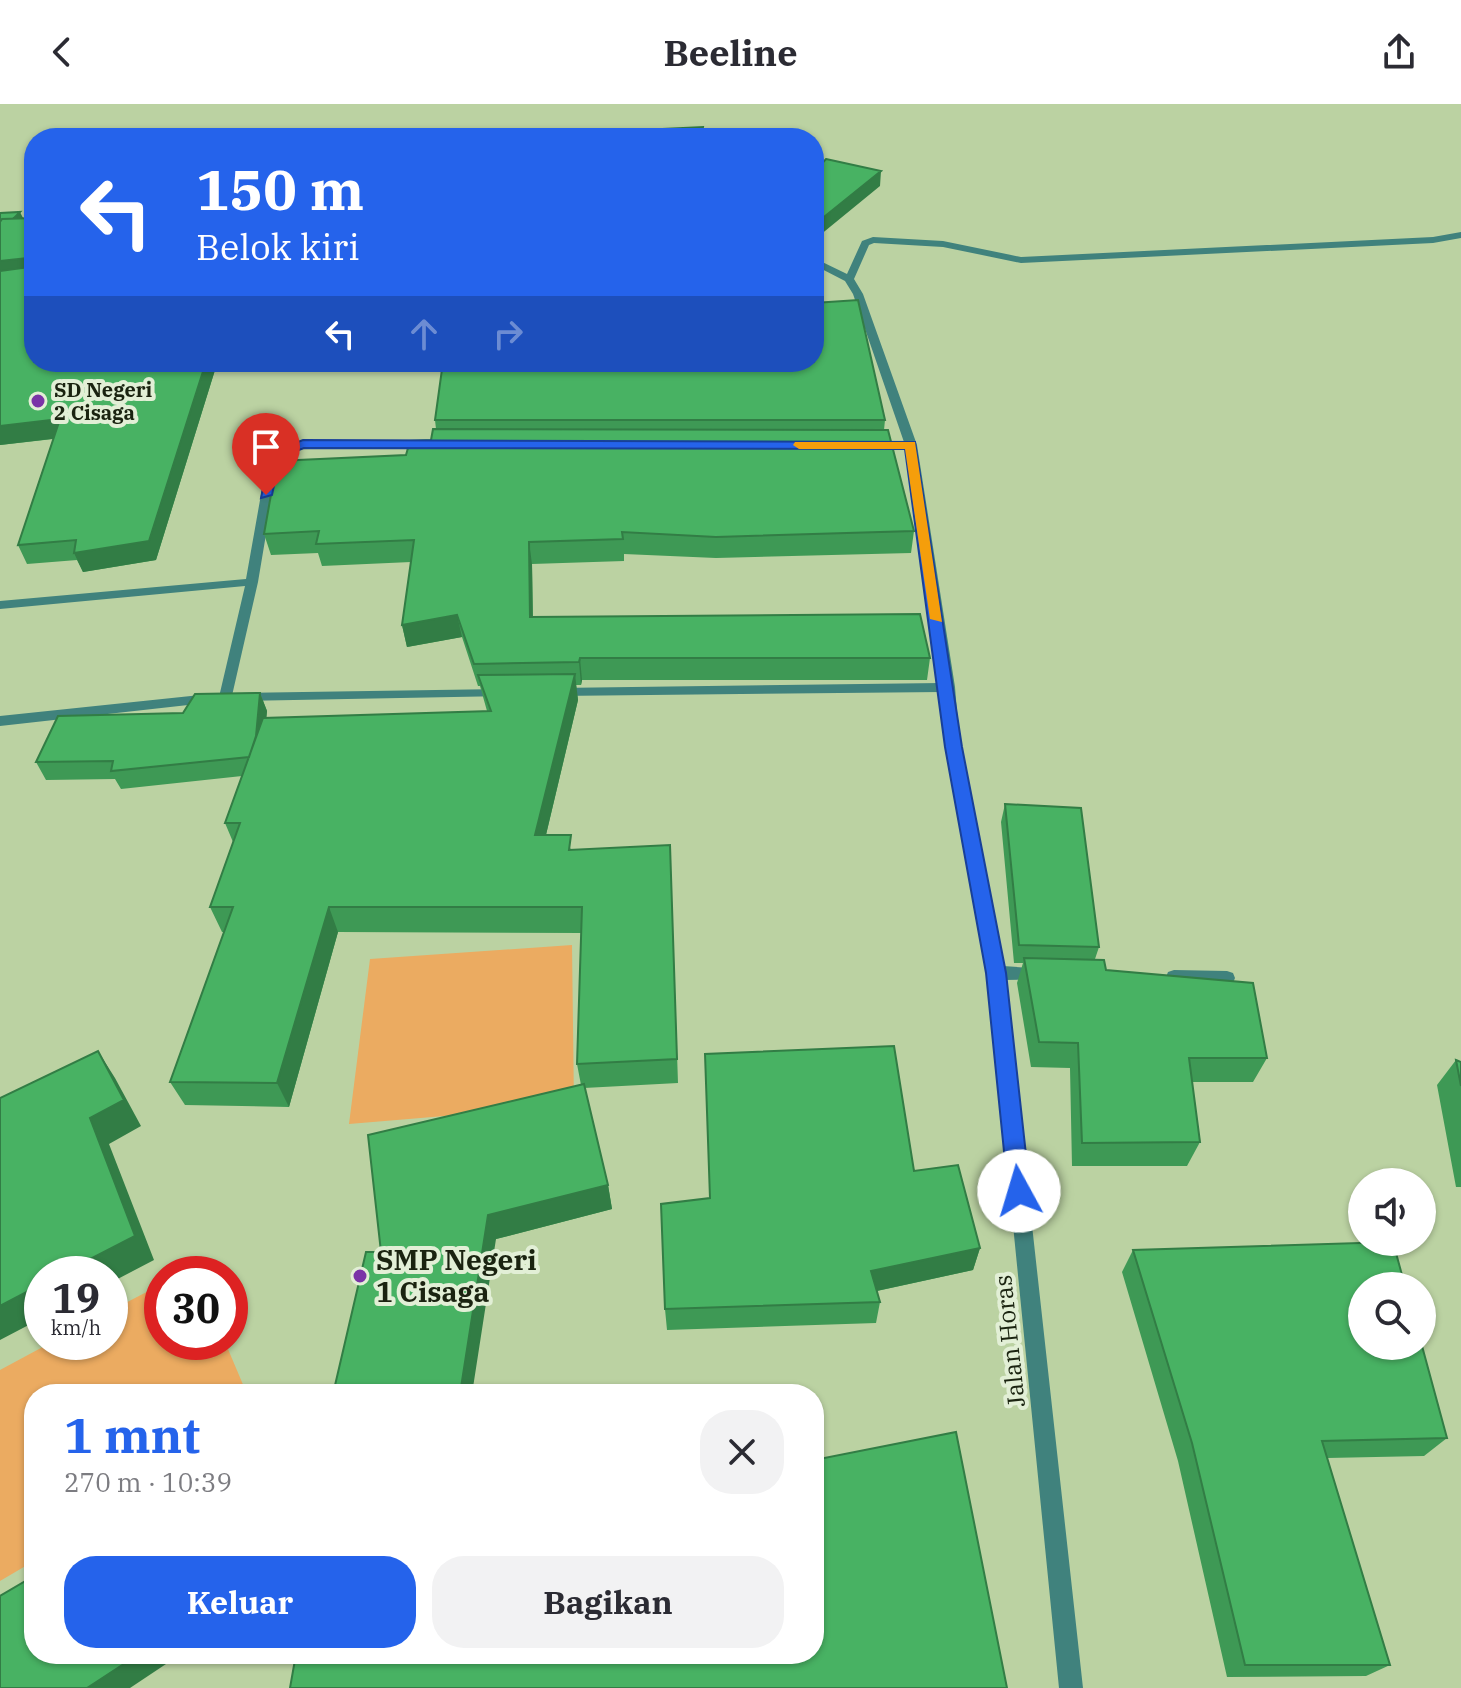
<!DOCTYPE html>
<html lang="id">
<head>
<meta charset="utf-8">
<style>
  body { margin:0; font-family:"IBM Plex Serif",serif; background:#f2f2f3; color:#2b2b33; height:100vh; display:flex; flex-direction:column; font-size:30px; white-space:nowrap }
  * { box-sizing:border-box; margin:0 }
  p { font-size:26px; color:#7c7c81 }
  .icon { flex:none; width:44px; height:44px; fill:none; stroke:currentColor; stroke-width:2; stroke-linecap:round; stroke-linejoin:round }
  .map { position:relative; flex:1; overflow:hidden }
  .details { position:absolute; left:24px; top:1280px; width:800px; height:280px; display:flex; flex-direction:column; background:#fff; border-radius:32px; box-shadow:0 2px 6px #0004 }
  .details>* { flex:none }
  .guide { position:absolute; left:24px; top:24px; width:800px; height:244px; border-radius:32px; box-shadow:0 2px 6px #0004; background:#2563eb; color:#fff; overflow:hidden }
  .fabs { position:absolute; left:1348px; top:1064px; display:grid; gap:16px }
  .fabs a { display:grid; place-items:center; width:88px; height:88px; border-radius:50%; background:#fff; box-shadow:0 2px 6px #0004; font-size:40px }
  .speed { position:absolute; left:24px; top:1152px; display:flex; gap:16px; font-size:40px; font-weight:700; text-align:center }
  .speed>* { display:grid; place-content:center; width:104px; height:104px; border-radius:50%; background:#fff; box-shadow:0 2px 6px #0004; line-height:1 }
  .speed small { font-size:20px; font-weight:400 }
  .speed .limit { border:12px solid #d22; background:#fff; color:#111 }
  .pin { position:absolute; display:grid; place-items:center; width:68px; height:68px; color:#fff; margin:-82px -34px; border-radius:50% 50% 50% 0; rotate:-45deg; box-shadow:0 0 8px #0007 }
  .pin .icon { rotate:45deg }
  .me { position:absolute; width:88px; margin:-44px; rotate:354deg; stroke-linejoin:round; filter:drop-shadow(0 0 6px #0008) }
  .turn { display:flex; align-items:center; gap:28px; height:168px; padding:0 40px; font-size:36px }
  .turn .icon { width:104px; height:104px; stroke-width:2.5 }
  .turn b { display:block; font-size:56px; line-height:68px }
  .lanes { display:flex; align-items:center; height:76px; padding:0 40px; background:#0003; justify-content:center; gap:40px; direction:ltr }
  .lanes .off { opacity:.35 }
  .round { display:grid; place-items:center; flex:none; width:84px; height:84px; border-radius:32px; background:#f2f2f3 }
  .headline { display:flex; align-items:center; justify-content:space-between; height:136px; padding:0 40px }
  h1 { font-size:48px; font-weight:800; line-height:60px; color:#2563eb }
  .button { display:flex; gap:16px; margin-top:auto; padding:16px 40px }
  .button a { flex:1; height:92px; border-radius:32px; background:#2563eb; color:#fff; font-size:32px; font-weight:800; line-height:92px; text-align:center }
  .button a+a { background:#f2f2f3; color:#2b2b33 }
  header { display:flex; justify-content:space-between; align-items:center; height:104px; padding:0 40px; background:#fff; font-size:36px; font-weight:800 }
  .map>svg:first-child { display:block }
  .green { fill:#ebab61 }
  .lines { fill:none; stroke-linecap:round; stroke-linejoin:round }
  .street { fill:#40827d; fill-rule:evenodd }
  .wall { fill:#3e9955 }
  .shaded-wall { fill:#327d45 }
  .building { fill:#48b263; stroke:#327d45; stroke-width:2 }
  .route { fill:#2563eb; stroke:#184099; stroke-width:2 }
  .slow { fill:#f59e0b }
  .poi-dot { fill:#7a34a7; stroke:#e2efd6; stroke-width:3 }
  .labels { text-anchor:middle; stroke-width:8; stroke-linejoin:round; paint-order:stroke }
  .far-poi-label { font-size:20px; font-weight:bold; fill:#1a2310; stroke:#e2efd6; text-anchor:start }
  .street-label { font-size:24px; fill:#1a2310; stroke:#e2efd6 }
  .near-poi-label { font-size:28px; font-weight:bold; fill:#1a2310; stroke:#e2efd6; text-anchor:start }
</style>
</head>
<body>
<header><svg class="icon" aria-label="back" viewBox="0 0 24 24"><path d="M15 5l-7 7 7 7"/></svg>Beeline<svg class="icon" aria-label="share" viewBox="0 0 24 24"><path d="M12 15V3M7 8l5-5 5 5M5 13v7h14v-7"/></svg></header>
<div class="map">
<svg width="1461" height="1584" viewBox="0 0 1461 1584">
  <rect width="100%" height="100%" fill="#bbd2a2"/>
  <!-- green -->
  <path class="green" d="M572,841L574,1001L349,1020L370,855Z
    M162,1180V1238H225L247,1290H34V1457L0,1477V1266L52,1238H110V1207Z"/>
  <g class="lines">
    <!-- street -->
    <path class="street" d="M1461,128V134L1433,139L1021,159L943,143L874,139L869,141L854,175L863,190L917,341L955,583L960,643L1003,862L1044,865L1046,870L1044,875L1005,876L1083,1584H1059L988,869L946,643L942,588L557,592L550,588L557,584L941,579L905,341L853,190L845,177L814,161V154L847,170L862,137L873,133L943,137L1021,153L1433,133Z
      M303,337H429L435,340L429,343H304L279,353L258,478L231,596H221L219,593L245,482L0,505V497L246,475L268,351Z
      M502,585L509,589L507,592L241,597L234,593L241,589Z
      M210,590L215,592L217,595L215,598L0,622V612Z
      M1174,866L1227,867L1233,869L1235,874L1233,879L1227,881L1174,880L1168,878L1166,873L1168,868Z"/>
  </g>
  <!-- wall -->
  <path class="wall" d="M0,109L23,114L215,266L156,456L83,468L77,456L27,460L18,441L53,335L0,341Z
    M435,316H885L884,326L914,427L911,449L716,454L624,450V457L532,460L533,513L930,554L927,576H582L581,581H576L578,596L546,731L573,746L671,767L678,979L584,984L608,1081L612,1105L496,1135L334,1289L381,1148L581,981L577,960L582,829L338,828L289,1003L185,1001L170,978L224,828H222L210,803L233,738L225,719L242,672L121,685L115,675L46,676L36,658L183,609L260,589L267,607L266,614L487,607L480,582H478L462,533L407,543L402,521L411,458L322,462L318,449L271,451L264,430L431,336L436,325Z
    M1005,700L1099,843L1095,855L1106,866L1267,954L1253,978H1192L1200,1038L1187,1062H1072L1070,964L1031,963L1017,879L1023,859H1014L1001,718Z
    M1456,956L1461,958V1083H1456L1437,981Z
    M914,1067L980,1144L973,1166L877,1187L880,1198L876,1219L667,1226L665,1205Z
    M1133,1146L1447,1334L1424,1352L1327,1354L1390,1561L1366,1572L1227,1573L1178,1357L1122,1168Z"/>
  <!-- shaded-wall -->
  <path class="shaded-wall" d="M881,67L880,82L814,136V121Z
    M20,108L24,116L0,128Z
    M27,154L34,171L0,175V157Z
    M206,258H212L215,266L156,456L83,468L74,449Z
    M60,315L68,333L0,341V322Z
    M529,438L532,460L533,536L530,513Z
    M457,511L462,533L407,543L402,521Z
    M580,554L582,576L581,581L579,558Z
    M575,570L578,596L540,756L535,731Z
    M260,589L267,607L262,670L255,652Z
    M329,803L338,828L289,1003L277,979Z
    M98,947L115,974L141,1022L109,1040L154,1156L110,1179V1170H61Z
    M608,1081L612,1105L496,1135L472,1290H460L488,1111Z
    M980,1144L973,1166L867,1189L871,1167Z
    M42,1180V1214L0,1236V1202Z
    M139,1550H181L130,1584H87Z"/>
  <!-- building -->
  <path class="building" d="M703,23L701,34H598L600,28Z
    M826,55L881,67L814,121V68Z
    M20,108L13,115H2L0,118V109Z
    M34,114V258H206L149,437L74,449L76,436L18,441L60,315L0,322V167L30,163L27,154L0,157V118L2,115Z
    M858,196L885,316H435L443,258H814V199Z
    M433,325L888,326L914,427L716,433L622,428L623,435L529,438L530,513L920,510L930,554H580L579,558L474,560L457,511L402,521L414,436L316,440L319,427L264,430L277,357L406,351L410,337L431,336Z
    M575,570L535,731H571L569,746L670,741L677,955L577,960L582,803H329L277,979L170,978L233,803H210L240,719H225L263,614L491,607L478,571Z
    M260,589L256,632L249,653L111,667L113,657L36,658L58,612L183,609L195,590Z
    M1005,700L1081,704L1099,843L1019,841Z
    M1024,854L1104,856L1106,866L1253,879L1267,954H1189L1200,1038L1082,1039L1078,939L1039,938Z
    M894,942L914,1067L958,1061L980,1144L871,1167L880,1198L665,1205L661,1100L710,1094L705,950Z
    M98,947L124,996L90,1014L135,1132L61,1170H42V1180L0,1202V994Z
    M1456,956L1461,958V982Z
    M584,980L608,1081L488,1111L460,1290H333L366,1148H381L368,1031Z
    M1393,1138L1405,1182H1362V1242H1422L1447,1334L1322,1337L1390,1561H1245L1192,1339L1133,1146Z
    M956,1328L1007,1584H290L296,1550H814V1356Z
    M34,1472V1550H139L87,1584H0V1492Z"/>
  <!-- route -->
  <path class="route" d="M303,336L915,338L962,643L1006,869L1030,1087L1026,1094L1019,1097L1011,1094L1008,1087L986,869L945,643L905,345L304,344L280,353L272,391L261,394L270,349Z"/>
  <!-- slow -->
  <path class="slow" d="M795,338H915L942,518L930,515L905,345H799L793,341Z"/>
  <!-- markers -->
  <g class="poi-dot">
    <circle cx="38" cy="297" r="8"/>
    <circle cx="360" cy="1172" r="8"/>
  </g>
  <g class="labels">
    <!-- far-poi labels -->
    <g class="far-poi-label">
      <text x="54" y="293">SD Negeri<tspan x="54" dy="23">2 Cisaga</tspan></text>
    </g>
    <!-- street labels -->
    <g class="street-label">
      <text transform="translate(1010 1237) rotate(-96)" y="8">Jalan Horas</text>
    </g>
    <!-- near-poi labels -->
    <g class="near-poi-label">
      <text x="376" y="1166">SMP Negeri<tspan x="376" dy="32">1 Cisaga</tspan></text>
    </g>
  </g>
</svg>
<div class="fabs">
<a><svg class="icon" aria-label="sound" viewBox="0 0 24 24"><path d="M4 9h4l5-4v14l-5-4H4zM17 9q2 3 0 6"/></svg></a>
<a><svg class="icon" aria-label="search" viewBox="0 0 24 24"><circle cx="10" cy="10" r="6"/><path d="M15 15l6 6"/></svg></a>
</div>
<div class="speed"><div>19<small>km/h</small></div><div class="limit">30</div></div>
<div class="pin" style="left:266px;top:391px;background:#d93025"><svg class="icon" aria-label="arrive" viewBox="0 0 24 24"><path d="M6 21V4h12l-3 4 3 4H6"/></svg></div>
<svg class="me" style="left:1019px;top:1087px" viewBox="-20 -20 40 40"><circle r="19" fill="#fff"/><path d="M0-13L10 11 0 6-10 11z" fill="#2563eb"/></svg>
<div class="guide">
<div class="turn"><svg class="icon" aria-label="left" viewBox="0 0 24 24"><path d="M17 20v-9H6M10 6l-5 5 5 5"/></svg><div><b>150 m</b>Belok kiri</div></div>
<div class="lanes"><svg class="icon" aria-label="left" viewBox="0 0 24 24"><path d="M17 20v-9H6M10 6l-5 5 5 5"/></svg><svg class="icon off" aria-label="ahead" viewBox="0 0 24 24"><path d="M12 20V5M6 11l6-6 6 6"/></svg><svg class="icon off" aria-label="right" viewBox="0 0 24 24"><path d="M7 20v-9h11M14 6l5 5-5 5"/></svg></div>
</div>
<section class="details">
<div class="headline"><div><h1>1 mnt</h1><p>270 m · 10:39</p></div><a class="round"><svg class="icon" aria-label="close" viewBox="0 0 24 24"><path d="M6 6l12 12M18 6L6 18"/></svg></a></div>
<div class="button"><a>Keluar</a><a>Bagikan</a></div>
</section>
</div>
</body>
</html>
